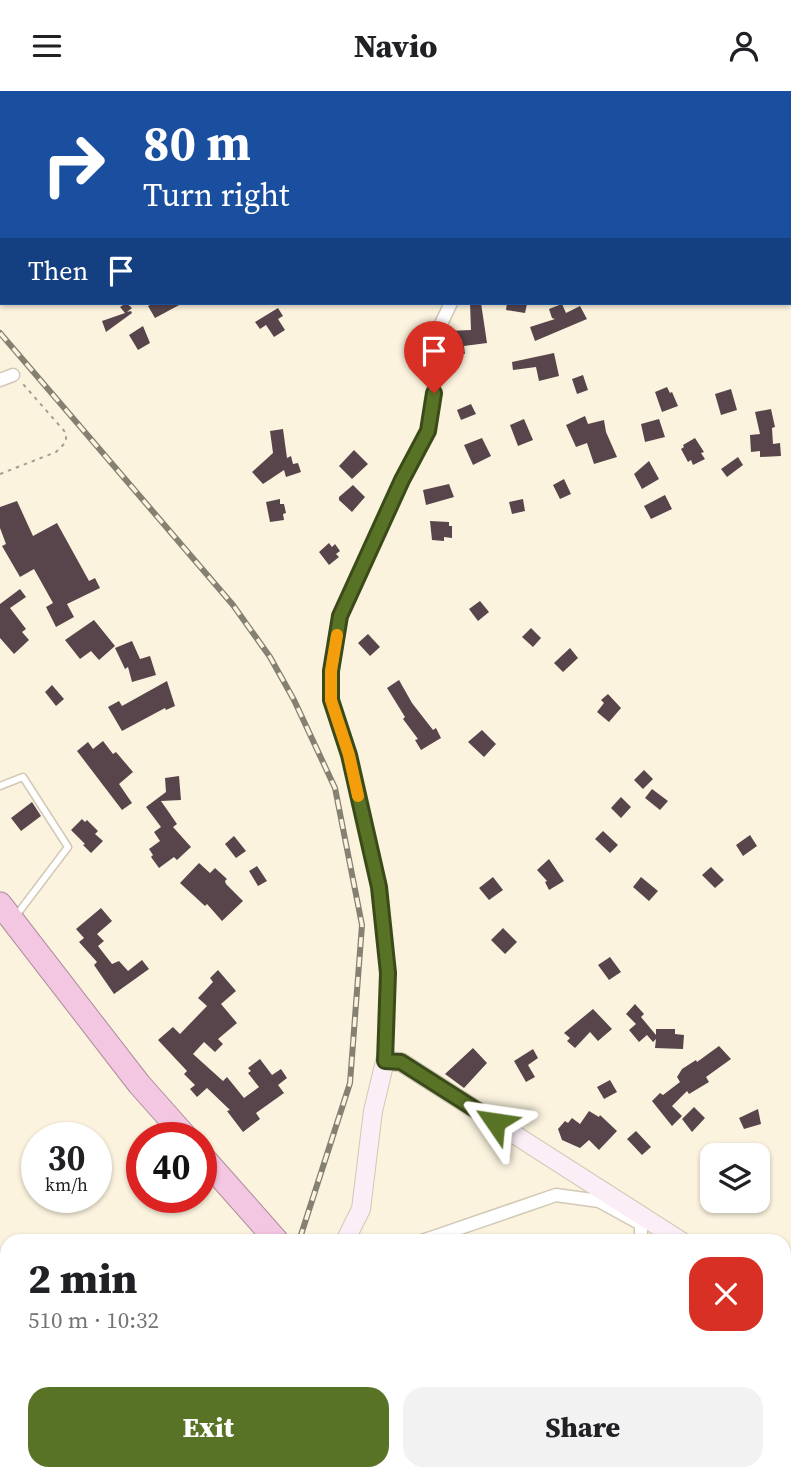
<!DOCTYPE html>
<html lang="en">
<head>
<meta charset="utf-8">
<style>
  body { margin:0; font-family:"Source Serif 4",serif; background:#f2f2f2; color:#202124; height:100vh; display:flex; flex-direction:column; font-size:26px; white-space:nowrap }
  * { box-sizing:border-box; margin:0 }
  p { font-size:23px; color:#757577 }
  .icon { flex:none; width:38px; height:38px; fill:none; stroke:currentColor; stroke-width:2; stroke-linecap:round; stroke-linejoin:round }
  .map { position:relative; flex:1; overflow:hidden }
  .details { position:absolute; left:0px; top:1143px; width:791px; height:247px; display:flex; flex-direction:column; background:#fff; border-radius:21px 21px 0 0; box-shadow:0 2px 5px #0004 }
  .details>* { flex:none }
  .hud { position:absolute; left:0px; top:0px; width:791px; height:214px; box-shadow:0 2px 5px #0004; background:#1a4fa0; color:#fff; overflow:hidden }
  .controls { position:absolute; left:700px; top:1052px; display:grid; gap:14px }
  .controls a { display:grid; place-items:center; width:70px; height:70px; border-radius:14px; background:#fff; box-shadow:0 2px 5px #0004; font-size:35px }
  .speed { position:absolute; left:21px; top:1031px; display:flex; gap:14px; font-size:35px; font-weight:700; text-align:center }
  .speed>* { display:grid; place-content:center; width:91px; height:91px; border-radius:50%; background:#fff; box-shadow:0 2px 5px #0004; line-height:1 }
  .speed small { font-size:18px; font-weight:400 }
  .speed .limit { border:10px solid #d22; background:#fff; color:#111 }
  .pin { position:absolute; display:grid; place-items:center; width:60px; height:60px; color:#fff; margin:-72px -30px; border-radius:50% 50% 50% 0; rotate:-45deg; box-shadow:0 0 7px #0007 }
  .pin .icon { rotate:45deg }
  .me { position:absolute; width:77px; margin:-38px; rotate:302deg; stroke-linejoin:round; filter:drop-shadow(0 0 5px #0008) }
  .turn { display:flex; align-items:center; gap:24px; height:147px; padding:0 28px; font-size:32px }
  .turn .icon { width:91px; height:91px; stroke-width:2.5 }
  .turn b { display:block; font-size:49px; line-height:60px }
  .then { display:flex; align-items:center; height:66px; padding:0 28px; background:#0003; gap:14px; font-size:26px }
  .round { display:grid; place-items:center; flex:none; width:74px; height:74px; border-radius:21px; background:#f2f2f2 }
  .headline { display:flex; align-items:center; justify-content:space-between; height:119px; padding:0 28px }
  h1 { font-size:42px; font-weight:800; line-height:52px }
  .button { display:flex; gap:14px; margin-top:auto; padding:14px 28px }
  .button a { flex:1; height:80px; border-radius:21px; background:#597326; color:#fff; font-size:28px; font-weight:800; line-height:80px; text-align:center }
  .button a+a { background:#f2f2f2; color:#202124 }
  header { display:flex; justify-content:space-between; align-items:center; height:91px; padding:0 28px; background:#fff; font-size:32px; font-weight:800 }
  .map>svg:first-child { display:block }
  .building { fill:#58454c }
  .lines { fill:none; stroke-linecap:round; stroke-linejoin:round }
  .lane-casing { stroke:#d1c9b5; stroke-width:9 }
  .street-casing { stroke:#d1c9b5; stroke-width:15 }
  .secondary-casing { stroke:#d1c9b5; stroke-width:20 }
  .highway-casing { stroke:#ab8d9c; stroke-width:25 }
  .path { stroke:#a49e8e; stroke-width:2; stroke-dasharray:3.5 5; stroke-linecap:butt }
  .lane { stroke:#fff; stroke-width:6 }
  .street { stroke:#fff; stroke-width:12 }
  .secondary { stroke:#fbeef6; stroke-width:18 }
  .highway { stroke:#f3c6e2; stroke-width:23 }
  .rail-casing { stroke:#868072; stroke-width:6 }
  .rail { stroke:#fbf3de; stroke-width:3.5; stroke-dasharray:10; stroke-linecap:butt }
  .route-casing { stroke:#3a4b19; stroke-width:18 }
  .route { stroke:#597326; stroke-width:12 }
  .slow { stroke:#f59e0b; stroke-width:12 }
</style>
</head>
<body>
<header><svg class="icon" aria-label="menu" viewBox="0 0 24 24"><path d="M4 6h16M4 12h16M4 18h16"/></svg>Navio<svg class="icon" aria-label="person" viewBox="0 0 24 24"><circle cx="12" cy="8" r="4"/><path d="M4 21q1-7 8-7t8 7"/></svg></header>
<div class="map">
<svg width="791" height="1388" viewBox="0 0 791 1388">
  <rect width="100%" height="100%" fill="#fbf3de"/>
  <!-- building -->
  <path class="building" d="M126,212L132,217L127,221L131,220L132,222L106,241L102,230L125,222L120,216Z
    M154,212H183L155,227L148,215Z
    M470,212H481L487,252L464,255L465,263L444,264L447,240L471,239Z
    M507,212L527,213L525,222L506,219Z
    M562,213L566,222L580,215L587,228L535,250L530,236L555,228L552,227L549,218Z
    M278,217L283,225L278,228L285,239L274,246L266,234L260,238L255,231Z
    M143,235L150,252L138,259L129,244Z
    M554,262L559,285L539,290L536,276L513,279L512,271Z
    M583,284L588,299L577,303L572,288Z
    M667,296L670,302L672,301L678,315L662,321L655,301Z
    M731,298L737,319L721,324L715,303Z
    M471,313L476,323L461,329L457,319Z
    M771,318L775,336L772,337L773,353L780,352L781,365L760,366V360L751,361L750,344L760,343L755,321Z
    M585,325L588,333L604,329L606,341L617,366L594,373L587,352L576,356L566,334Z
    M524,328L533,349L518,355L510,334Z
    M659,328L665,346L645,351L641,333Z
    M283,338L287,367L291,365L293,373L298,372L301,381L286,386L284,379L263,393L252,381L273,362L270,340Z
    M482,347L491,365L473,374L464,354Z
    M695,347L704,361L701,362L705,368L693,374L691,369L688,371L681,358L684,356L683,354Z
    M354,359L368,373L352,388L339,375Z
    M738,366L743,374L727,386L721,378Z
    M649,370L659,388L642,398L634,383Z
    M564,388L571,403L560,408L553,394Z
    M449,393L454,406L426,414L423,399Z
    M353,394L365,406L352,421L339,409V406Z
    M665,404L672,418L651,428L644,415Z
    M280,408V413H284L286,422L283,423L284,429L270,431L266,411Z
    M523,408L525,420L512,423L509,411Z
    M17,410L33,445L57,432L89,490L95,487L100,497L67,513L74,526L56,536L46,516L53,512L34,478L20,486L2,455L6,453L0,437V416Z
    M430,430L449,431V435H452V447L444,446V450L432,449Z
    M329,452L332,456L335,453L340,460L336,463L339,466L329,474L319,461Z
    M20,498L26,506L10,517L26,538L22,541L29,549L14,563L0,547V513Z
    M480,510L489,521L478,530L469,518Z
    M94,529L115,555L99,569L91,560L80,568L65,549Z
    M531,537L541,547L533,556L522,546Z
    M368,543L380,556L370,565L358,552Z
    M132,550L140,568L150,565L156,584L132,591L128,576L125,578L115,557Z
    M570,557L578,567L563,581L554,572Z
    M399,589L412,612L433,639L436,637L441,647L421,659L415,649L418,648L403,628L405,626L387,597Z
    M167,590L175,615L166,619L165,617L122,640L108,616L119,610L122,615Z
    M52,594L64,608L56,615L45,601Z
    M608,603L621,617L609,631L597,621L604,612L601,609Z
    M482,639L496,653L484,666L468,651Z
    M103,650L113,663L116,661L133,681L119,693L132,712L122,719L77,660L88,651L93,658Z
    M644,679L653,688L643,698L634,689Z
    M179,685L181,709L161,710L177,733L173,736L191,756L177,769L174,766L159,777L151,766L153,764L149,758L160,750L154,741L161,736L146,716L166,701L165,687Z
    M652,698L668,710L660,719L645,707Z
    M621,706L631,716L621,727L611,717Z
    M32,711L41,725L21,740L11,727Z
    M82,728L85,731L87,729L98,740L95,743L103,750L91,762L83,754L85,753L71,739Z
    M603,740L618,754L610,762L595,748Z
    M750,744L757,755L743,765L736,754Z
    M234,745L246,760L236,767L225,753Z
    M549,768L564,790L549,799L545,791L547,790L537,779Z
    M199,772L210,782L215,777L227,788L225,790L226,793L243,810L222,830L207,813L205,815L180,792Z
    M257,775L267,790L258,795L249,780Z
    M711,776L724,789L715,797L702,784Z
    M493,786L503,799L489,809L479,797Z
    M641,786L658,800L649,810L633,796Z
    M101,817L112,830L97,843L104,850L98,855L112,873L119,870L128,880L142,869L149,878L114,903L94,874L97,871L79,851L84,847L76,838Z
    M503,837L517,851L505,863L491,849Z
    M610,866L621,881L609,889L598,874Z
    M218,879L236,900L221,913L237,932L218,948L223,953L215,961L204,951L193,963L223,990L227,986L244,1007L259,996L248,982L251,980L248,977L260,968L272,984L281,978L287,987L278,994L284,1002L256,1022L260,1028L243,1041L227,1020L230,1019L207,997L197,1006L190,998L195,994L184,983L187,980L158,949L173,936L180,943L207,915L198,907L213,891L210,887Z
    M635,913L644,923L641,926L656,944V938H675V943L684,944L683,958L655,957L656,948L653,951L647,944L639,951L629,939L636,933L626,923Z
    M593,918L612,938L598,950L590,941L575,957L567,950L570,947L564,942Z
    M719,955L731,968L706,986L709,991L689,1003L687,1000L672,1015L682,1025L672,1035L652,1010L660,1002L663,1004L680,991L677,986L682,978L696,969L697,971Z
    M473,957L487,972L464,997L445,983Z
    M533,958L538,967L528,974L535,986L526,991L514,970Z
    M610,989L617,1001L604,1008L597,996Z
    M694,1016L705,1027L692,1041L682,1028Z
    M758,1018L761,1033L744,1038L739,1027Z
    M589,1020L599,1026L600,1024L617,1040L599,1059L589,1049L580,1057L562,1049L558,1038L565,1030L568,1032L572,1027L580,1033Z
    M636,1040L651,1056L642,1064L627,1048Z"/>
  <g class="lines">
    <defs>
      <path id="lane" d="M0,695L23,686L68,756L15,826"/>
      <path id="street" d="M421,0L422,2
        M484,0V2
        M660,2L662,0
        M0,289L13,284
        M385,970L388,882L379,796L349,664L331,609V580L340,525L402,389L428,340L435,286L434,265L438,239L451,212
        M422,1150L556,1104L599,1110L639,1132
        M641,1150V1134
        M0,1307L7,1330
        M23,1382L24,1388
        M303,1388L305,1382"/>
      <path id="secondary" d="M345,1150L361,1118L373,1020L385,970L401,971L681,1150
        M784,1215L791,1219"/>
      <path id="highway" d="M0,813L139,993L186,1046
        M201,1064L277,1150
        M479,1382L483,1388"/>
    </defs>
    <!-- lane casing -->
    <use href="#lane" class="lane-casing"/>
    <!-- street casing -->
    <use href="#street" class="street-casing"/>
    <!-- secondary casing -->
    <use href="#secondary" class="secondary-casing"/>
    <!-- highway casing -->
    <use href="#highway" class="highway-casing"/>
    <!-- path -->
    <path class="path" d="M328,0V2
      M269,2L270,0
      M0,383L56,361L66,351V342L23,293"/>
    <!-- lane -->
    <use href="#lane" class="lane"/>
    <!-- street -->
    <use href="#street" class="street"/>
    <!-- secondary -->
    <use href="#secondary" class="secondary"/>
    <!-- highway -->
    <use href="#highway" class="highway"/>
    <defs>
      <path id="rail" d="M0,242L233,514L270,566L294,609L335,697L362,834L350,992L299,1150
        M222,1388L224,1382"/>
    </defs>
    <!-- rail casing -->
    <use href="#rail" class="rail-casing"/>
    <!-- rail -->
    <use href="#rail" class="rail"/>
  </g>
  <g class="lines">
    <defs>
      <path id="route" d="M434,302L428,340L402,389L340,525L331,580V609L349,664L379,796L388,882L385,970L401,971L495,1031"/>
    </defs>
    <!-- route casing -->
    <use href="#route" class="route-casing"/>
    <!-- route -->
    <use href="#route" class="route"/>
    <!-- slow -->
    <path class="slow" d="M337,544L331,580V609L349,664L358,705"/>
  </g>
</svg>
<div class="controls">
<a><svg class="icon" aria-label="layers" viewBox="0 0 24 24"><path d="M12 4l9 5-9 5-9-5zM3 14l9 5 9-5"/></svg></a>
</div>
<div class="speed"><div>30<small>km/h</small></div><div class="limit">40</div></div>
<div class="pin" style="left:434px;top:302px;background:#d93025"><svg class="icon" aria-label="arrive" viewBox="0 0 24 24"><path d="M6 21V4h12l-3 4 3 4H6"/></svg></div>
<svg class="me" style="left:495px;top:1031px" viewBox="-20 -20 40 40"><path d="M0-17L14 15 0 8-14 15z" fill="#597326" stroke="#fff" stroke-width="4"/></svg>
<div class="hud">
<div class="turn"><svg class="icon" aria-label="right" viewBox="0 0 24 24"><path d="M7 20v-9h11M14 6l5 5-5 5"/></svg><div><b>80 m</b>Turn right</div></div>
<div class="then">Then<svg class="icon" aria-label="arrive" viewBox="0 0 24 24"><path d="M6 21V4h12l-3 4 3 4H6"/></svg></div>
</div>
<section class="details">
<div class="headline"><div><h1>2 min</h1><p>510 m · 10:32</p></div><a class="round" style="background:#d93025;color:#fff"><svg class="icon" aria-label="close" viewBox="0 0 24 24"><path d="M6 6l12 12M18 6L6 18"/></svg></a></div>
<div class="button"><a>Exit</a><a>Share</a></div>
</section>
</div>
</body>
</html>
